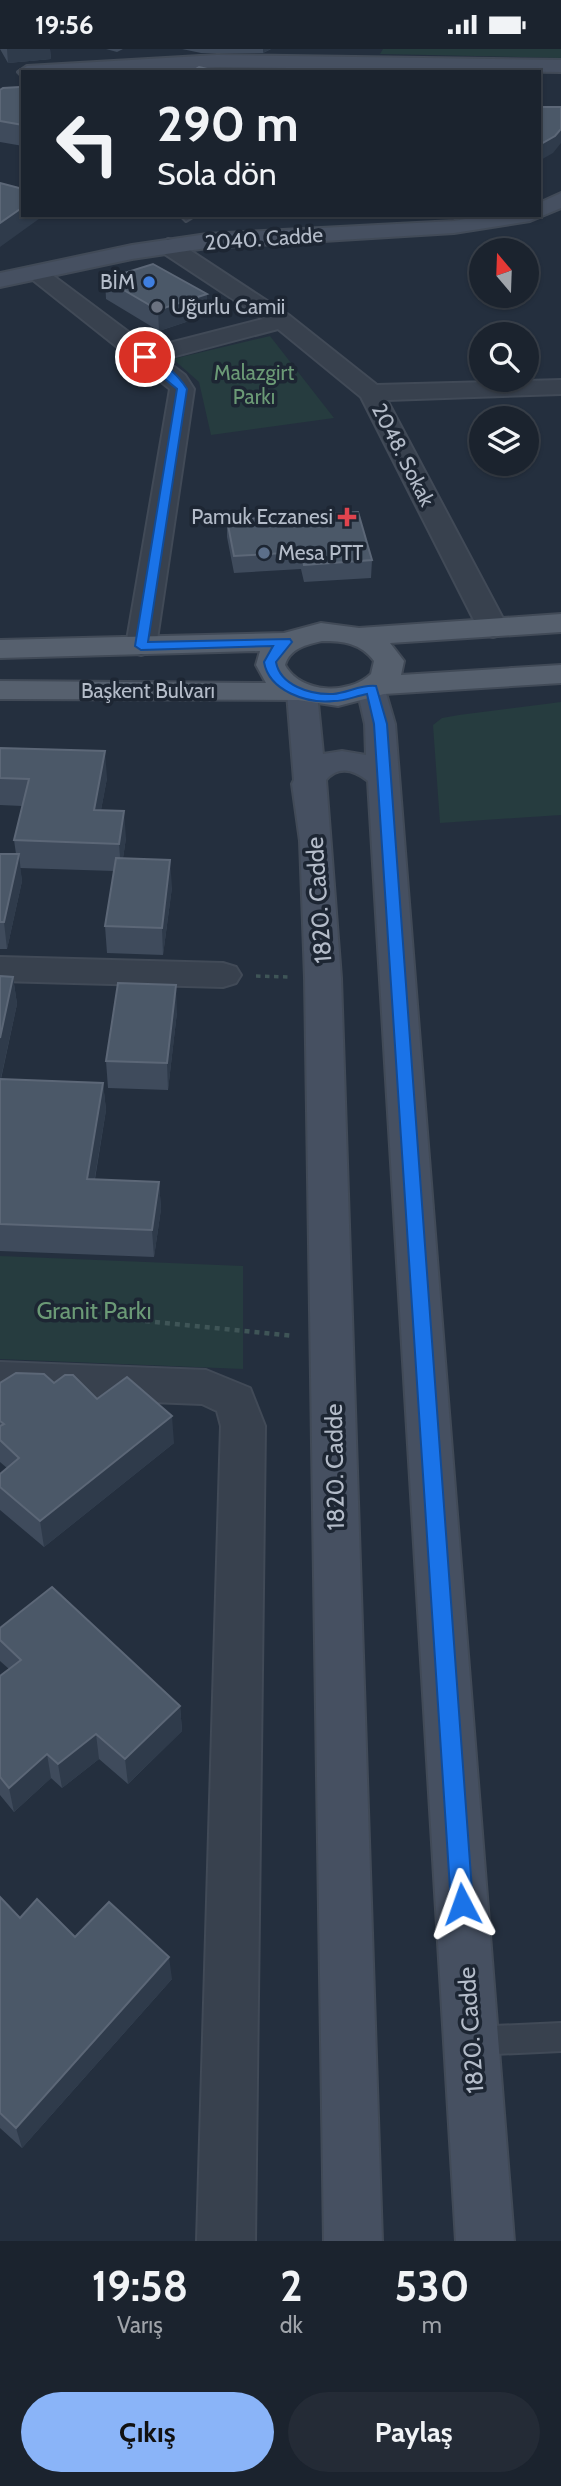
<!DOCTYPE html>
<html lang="tr">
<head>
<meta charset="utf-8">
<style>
  body { margin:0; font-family:Cabin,sans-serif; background:#242b36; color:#f1f3f6; height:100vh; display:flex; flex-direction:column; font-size:26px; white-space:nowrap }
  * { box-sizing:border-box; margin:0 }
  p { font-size:23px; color:#a0a4aa }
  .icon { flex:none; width:38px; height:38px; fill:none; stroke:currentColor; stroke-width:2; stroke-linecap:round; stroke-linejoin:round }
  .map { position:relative; height:2192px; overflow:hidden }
  .drawer { display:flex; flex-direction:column; background:#1b232e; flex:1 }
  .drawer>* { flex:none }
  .banner { position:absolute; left:21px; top:21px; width:520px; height:147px; border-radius:0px; box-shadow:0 2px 5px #0004,0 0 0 2px #39404a; background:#1b232e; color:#f1f3f6; overflow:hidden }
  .needle { width:46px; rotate:341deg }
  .buttons { position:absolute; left:469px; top:189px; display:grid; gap:14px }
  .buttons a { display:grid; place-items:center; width:70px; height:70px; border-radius:50%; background:#1b232e; box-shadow:0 2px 5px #0004,0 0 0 2px #39404a; font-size:35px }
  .pin { position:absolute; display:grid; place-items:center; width:60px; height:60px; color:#fff; margin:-30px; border:4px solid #fff; border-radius:50%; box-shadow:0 2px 7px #0007 }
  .me { position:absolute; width:77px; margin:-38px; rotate:356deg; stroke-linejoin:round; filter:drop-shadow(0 0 5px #0008) }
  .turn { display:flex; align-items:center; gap:24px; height:147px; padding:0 21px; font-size:32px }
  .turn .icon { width:91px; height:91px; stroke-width:2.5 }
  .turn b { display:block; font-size:49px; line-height:60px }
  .eta { display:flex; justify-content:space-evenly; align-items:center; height:119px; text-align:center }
  .eta b { font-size:42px; font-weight:800; line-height:49px }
  .primary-button { display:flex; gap:14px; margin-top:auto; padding:14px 21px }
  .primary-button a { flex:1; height:80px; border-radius:42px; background:#8ab4f8; color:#111; font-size:28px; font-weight:800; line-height:80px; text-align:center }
  .primary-button a+a { background:#242b36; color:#f1f3f6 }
  .status { display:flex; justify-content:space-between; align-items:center; height:49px; padding:0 35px; background:#1b232e; direction:ltr }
  .status svg { height:19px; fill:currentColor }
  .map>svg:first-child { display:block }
  .green { fill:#263c3f }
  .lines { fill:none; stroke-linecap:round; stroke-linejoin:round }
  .lane-casing { stroke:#414a57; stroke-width:4 }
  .street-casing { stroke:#414a57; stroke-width:4 }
  .secondary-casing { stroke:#414a57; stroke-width:4 }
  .primary-casing { stroke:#414a57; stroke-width:4 }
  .path-far1 { stroke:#3f5557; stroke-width:3.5; stroke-dasharray:4.5 4.5; stroke-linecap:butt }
  .path { stroke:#3f5557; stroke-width:4.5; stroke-dasharray:5 5; stroke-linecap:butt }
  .lane { fill:#38414e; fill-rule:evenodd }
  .street { fill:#38414e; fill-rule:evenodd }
  .secondary { fill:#465061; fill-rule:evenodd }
  .primary { fill:#56606e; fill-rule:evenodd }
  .wall { fill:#3f4b5c }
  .shaded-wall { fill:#2f3b4b }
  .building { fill:#4b5868; stroke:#5c6777; stroke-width:2 }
  .route { fill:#1a73e8; stroke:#114b97; stroke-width:2 }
  .shop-dot { fill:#3f7fe0; stroke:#1d2633; stroke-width:2.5 }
  .worship-dot { fill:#6b7280; stroke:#1d2633; stroke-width:2.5 }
  .health-dot { fill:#e0444e; stroke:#1d2633; stroke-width:2.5 }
  .service-dot { fill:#5c6f8a; stroke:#1d2633; stroke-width:2.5 }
  .labels { text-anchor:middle; stroke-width:7; stroke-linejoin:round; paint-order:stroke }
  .far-street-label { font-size:21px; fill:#b4bcc9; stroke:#1d2633 }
  .far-poi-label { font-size:21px; fill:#b4bcc9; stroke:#1d2633; text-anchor:end }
  .far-park-label { font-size:21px; fill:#6b9a76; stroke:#1d2633 }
  .street-label { font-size:24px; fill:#b4bcc9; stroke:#1d2633 }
  .park-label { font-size:24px; fill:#6b9a76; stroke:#1d2633 }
</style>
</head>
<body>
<div class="status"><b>19:56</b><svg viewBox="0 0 49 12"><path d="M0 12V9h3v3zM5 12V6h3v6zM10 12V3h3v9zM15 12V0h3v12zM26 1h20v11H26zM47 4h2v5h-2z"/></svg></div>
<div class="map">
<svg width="561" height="2192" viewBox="0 0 561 2192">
  <rect width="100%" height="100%" fill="#242f3e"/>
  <!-- green -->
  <path class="green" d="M383,0H561V9L380,5Z
    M270,287L334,369L211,386L199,333L173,310Z
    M561,653V766L440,774L433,676L442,669L459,666Z
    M0,1207L243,1217V1320L0,1310Z"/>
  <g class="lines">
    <defs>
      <path id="lane" d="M180,166H190L191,169L186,172Z
        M561,1974V2002L473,2006L463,2002L459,1992L463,1982L473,1978Z"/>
      <path id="street" d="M168,190L176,192L290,267L377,336L561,331V345L387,351L508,579L503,585L493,588L483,585L478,579L361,348L278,280L164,310L185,326L194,340L156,597L151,603L141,606L131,603L126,597L170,340L24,224L35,217L43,219L150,299L263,270L160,202L157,197Z
        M0,908L223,914L236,918L241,926L236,934L223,938L0,932Z
        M0,1313L206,1321L250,1339L265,1377L255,2192H197L221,1377L217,1362L202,1355L0,1347Z"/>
      <path id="secondary" d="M217,6L561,11V23L217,18L128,23H23V28L18,23L27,17Z
        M561,144V159L530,172L454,184L207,199L132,210L0,238V224L132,196L207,185L454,172L487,166H539V154Z
        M372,631L383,634L395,675L514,2192H456L368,732C354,721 339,716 326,731L341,929L382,2192H324L305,929L300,792L292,735L294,731L287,644L291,638L302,635L313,638L317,644L323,705L342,702L366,706L365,675L357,640L361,634Z"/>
      <path id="primary" d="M561,565V583L390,594L404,612L401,626L561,616V634L384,645L338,657L298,651L0,650V632L266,634L256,616L260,602L0,609V591L284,584L321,574L359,579ZM322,592C343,592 361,594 374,612L371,625C349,646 301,645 285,616C290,599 306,596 322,592Z"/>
    </defs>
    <!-- lane casing -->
    <use href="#lane" class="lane-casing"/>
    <!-- street casing -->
    <use href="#street" class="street-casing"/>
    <!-- secondary casing -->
    <use href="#secondary" class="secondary-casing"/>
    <!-- primary casing -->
    <use href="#primary" class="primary-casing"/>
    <!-- path-far1 -->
    <path class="path-far1" d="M256,927L289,928"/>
    <!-- path -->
    <path class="path" d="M145,1272L294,1287"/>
    <!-- lane -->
    <use href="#lane" class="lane"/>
    <!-- street -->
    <use href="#street" class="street"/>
    <!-- secondary -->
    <use href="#secondary" class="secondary"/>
    <!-- primary -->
    <use href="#primary" class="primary"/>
  </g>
  <!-- wall -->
  <path class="wall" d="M0,0H50L51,10L8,14Z
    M106,0H123L117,3Z
    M182,0H271L263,4H201Z
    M23,38V97L0,93V41Z
    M105,230L207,266L159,282L106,250Z
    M227,471L372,511L371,529L304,533L301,520L234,524L227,488Z
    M0,699L107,729L101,761L126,789L123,809L172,838L163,906L107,904L105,877L114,822L20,819L22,832L7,900H0V805H16L14,791L22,757L0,756Z
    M0,927L13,928L17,955L1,1030L103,1034L106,1061L95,1130L159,1133L161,1160L154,1208L0,1202Z
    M177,963L168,1041L108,1039L106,1012Z
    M0,1334H54L97,1350L174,1394L44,1498L0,1461V1425L7,1419L0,1413Z
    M0,1579L180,1657L182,1682L128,1735L99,1710L62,1739L51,1729L14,1763L0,1746V1627L9,1620L0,1612Z
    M0,1848L20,1869L75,1888L172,1930L22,2099L0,2079Z"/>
  <!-- shaded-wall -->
  <path class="shaded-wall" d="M7,0H50L51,10L8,14Z
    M263,0H271L263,4Z
    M561,80V94L553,104L539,112V96Z
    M23,158V166H43V167L0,198V174Z
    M207,245V266L159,282L158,261Z
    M105,702L107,729L96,788L94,761Z
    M124,762L126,789L121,822L119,795Z
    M19,805L22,832L7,900L4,873Z
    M170,811L172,838L163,906L162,879Z
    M13,928L17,955L0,1033V989Z
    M176,936L177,963L168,1041L167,1014Z
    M103,1034L106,1061L90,1157L87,1130Z
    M159,1133L161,1160L154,1208L152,1181Z
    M172,1367L174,1394L44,1498L40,1472Z
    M180,1657L182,1682L128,1735L125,1710Z
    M96,1685L99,1710L62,1739L58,1715Z
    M47,1705L51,1729L14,1763L9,1739Z
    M169,1908L172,1930L22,2099L16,2079Z"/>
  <!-- building -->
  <path class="building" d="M199,18L219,23H191Z
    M20,38H23V76L0,72V41L3,39Z
    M539,58H561V80L555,87L539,96Z
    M0,134L23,140V158L0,174Z
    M153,215L207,245L158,261L105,230Z
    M358,463L372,511L304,516L301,503L234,507L227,471Z
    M0,699L105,702L94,761L124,762L119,795L14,791L29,730L0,729Z
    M0,805H19L4,873H0Z
    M116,809L170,811L162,879L105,877Z
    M0,927L13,928L0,989Z
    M118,934L176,936L167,1014L106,1012Z
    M0,1030L103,1034L87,1130L159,1133L152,1181L0,1175Z
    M16,1324L44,1325L54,1334L65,1326H73L97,1350L127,1328L172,1367L40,1472L0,1438V1425L19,1409L0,1391V1377L4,1375L0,1372V1334Z
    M52,1538L180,1657L125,1710L96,1685L58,1715L47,1705L9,1739L0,1728V1627L21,1611L0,1591V1579Z
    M0,1848L20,1869L37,1850L75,1888L109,1853L169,1908L16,2079L0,2064Z"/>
  <!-- route -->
  <path class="route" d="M141,306C157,305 179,327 187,340L148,593L290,590L292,593L276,613C280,636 310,646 333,645C347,644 362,635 376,637L387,675L473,1855L470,1863L462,1866L454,1863L451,1855L374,675L367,645C356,647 345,652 334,652C307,655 269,642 264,613L273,597L141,601L135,597L177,340L141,310Z"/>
  <!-- markers -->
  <circle class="shop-dot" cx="149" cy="233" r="7"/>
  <circle class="worship-dot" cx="157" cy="258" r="7"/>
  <path class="health-dot" d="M343.5 457.5h7v7h7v7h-7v7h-7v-7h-7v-7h7z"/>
  <circle class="service-dot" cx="264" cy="504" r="7"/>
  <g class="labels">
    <!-- far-street labels -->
    <g class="far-street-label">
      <text transform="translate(264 190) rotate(-4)" y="7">2040. Cadde</text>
      <text transform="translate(403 406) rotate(63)" y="7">2048. Sokak</text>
      <text x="148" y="649">Başkent Bulvarı</text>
    </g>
    <!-- far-poi labels -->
    <g class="far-poi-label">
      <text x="135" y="240">BİM</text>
      <text x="171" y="265" text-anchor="start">Uğurlu Camii</text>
      <text x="333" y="475">Pamuk Eczanesi</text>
      <text x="278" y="511" text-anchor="start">Mesa PTT</text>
    </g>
    <!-- far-park labels -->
    <g class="far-park-label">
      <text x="254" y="331">Malazgirt<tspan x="254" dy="24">Parkı</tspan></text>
    </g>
    <!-- street labels -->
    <g class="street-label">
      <text transform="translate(319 851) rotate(-94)" y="8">1820. Cadde</text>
      <text transform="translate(335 1418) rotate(-91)" y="8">1820. Cadde</text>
      <text transform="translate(471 1981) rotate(-94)" y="8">1820. Cadde</text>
    </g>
    <!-- park labels -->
    <g class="park-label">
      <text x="94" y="1270">Granit Parkı</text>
    </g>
  </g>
</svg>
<div class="buttons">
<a><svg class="needle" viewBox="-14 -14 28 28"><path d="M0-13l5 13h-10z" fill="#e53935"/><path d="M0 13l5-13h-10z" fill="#a0a4aa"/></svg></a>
<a><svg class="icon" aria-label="search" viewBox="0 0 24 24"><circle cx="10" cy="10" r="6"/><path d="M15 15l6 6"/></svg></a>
<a><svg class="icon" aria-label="layers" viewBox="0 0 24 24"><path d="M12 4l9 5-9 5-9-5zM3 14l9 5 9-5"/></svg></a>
</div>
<div class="pin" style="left:145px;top:308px;background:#d93025"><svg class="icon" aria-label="arrive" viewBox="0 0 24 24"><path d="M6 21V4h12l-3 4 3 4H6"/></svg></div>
<svg class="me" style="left:462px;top:1855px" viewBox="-20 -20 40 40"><path d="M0-17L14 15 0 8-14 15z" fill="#1a73e8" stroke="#fff" stroke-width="4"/></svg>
<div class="banner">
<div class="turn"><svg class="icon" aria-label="left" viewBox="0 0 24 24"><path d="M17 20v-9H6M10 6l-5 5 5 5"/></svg><div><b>290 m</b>Sola dön</div></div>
</div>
</div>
<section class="drawer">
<div class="eta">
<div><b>19:58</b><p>Varış</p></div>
<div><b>2</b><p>dk</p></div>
<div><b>530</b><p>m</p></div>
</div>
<div class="primary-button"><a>Çıkış</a><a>Paylaş</a></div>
</section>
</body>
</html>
